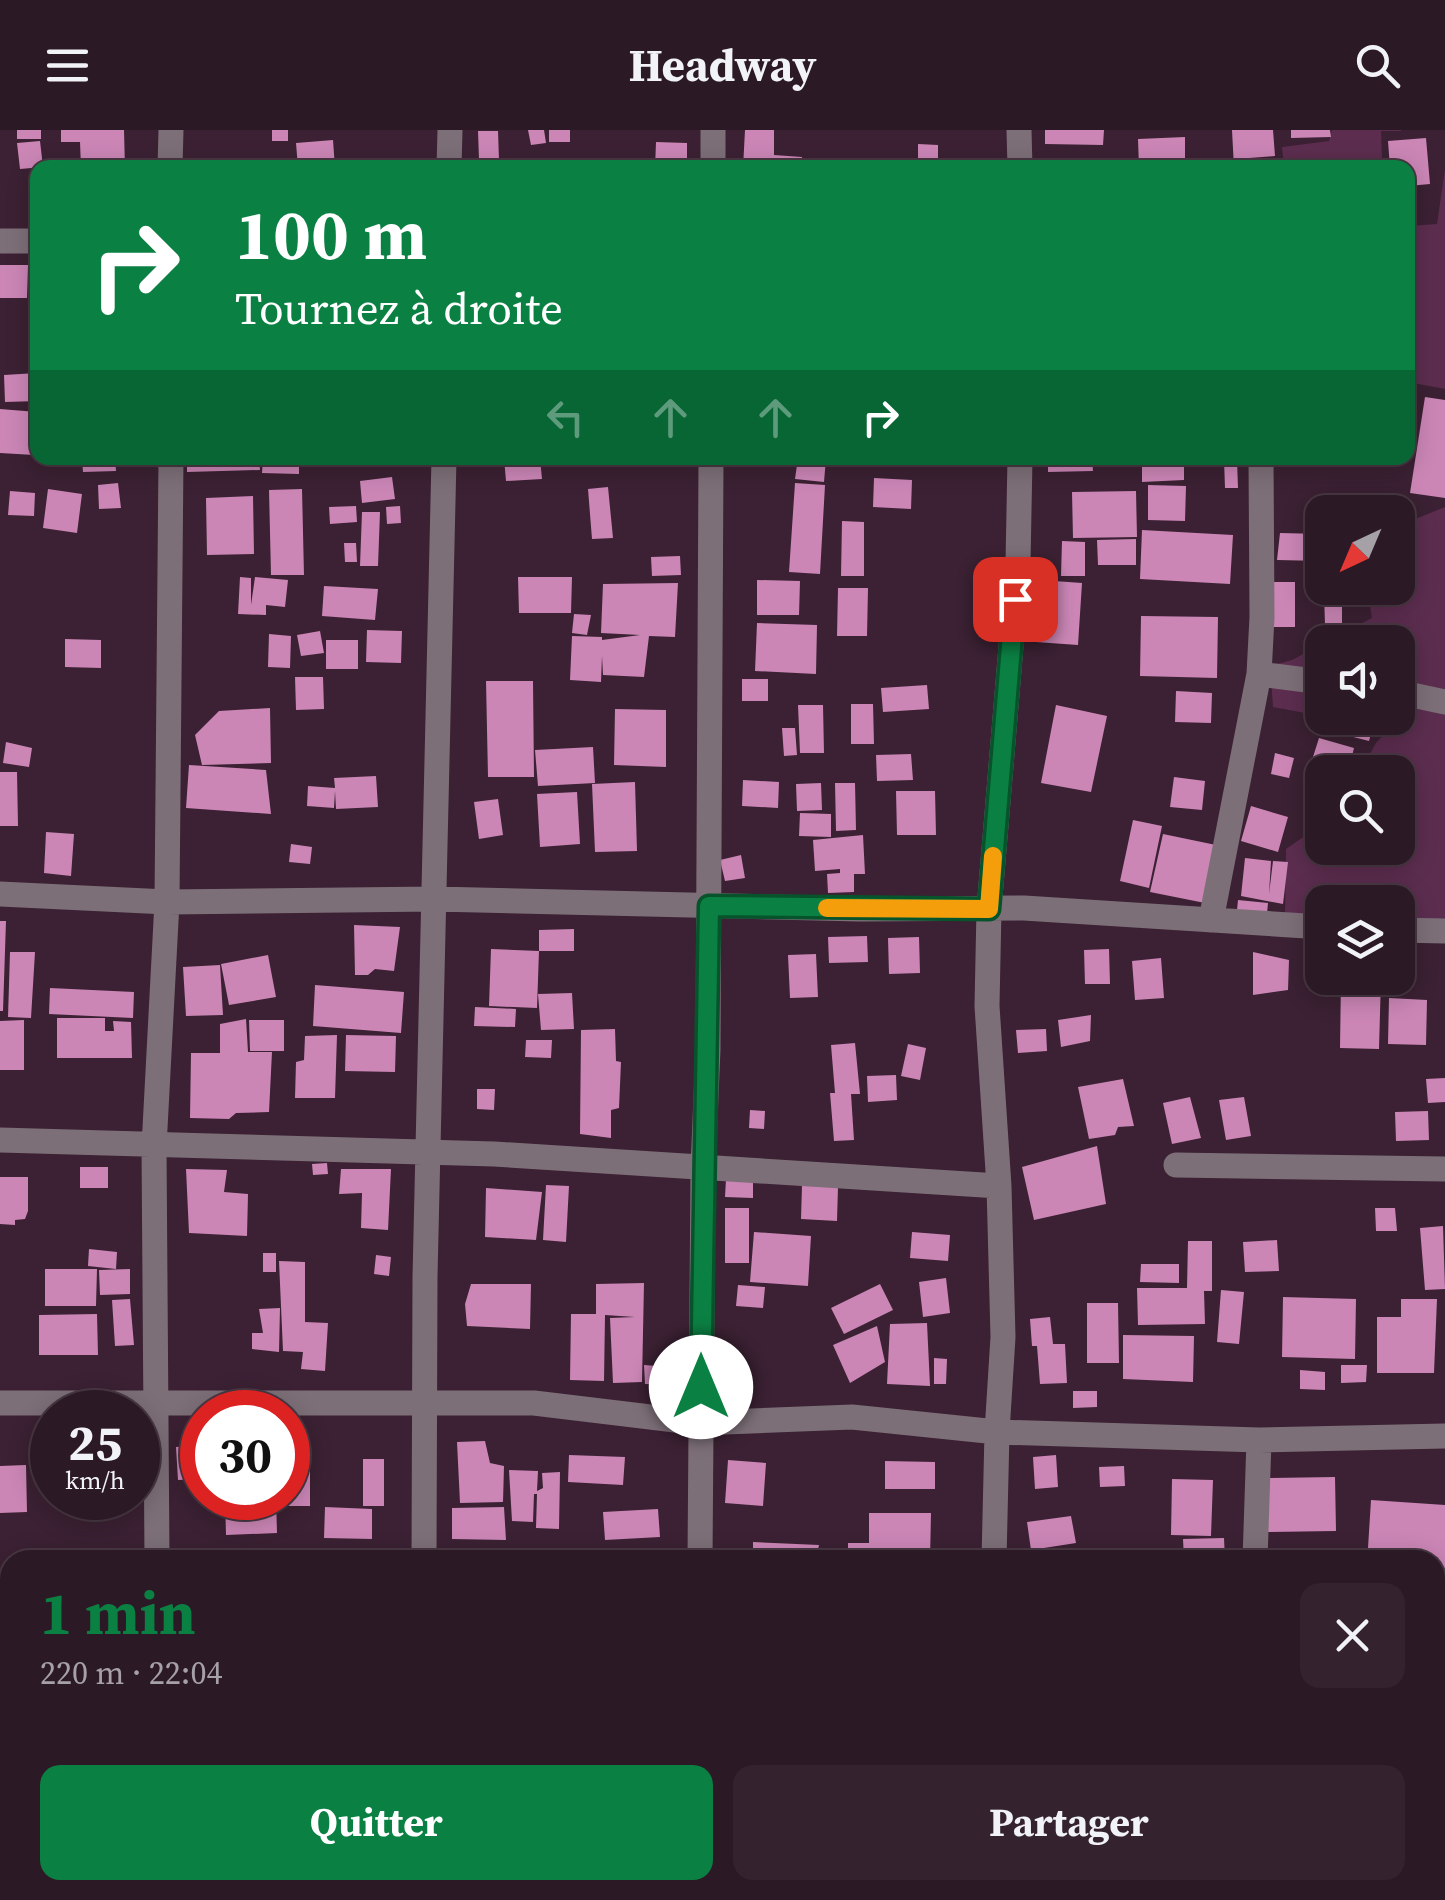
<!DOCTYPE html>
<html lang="fr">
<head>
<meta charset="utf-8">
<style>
  body { margin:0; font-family:"Source Serif 4",serif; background:#34222e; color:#f1f3f6; height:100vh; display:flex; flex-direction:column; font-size:38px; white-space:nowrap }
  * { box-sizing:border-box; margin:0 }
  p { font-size:32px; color:#a6a0a7 }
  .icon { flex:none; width:55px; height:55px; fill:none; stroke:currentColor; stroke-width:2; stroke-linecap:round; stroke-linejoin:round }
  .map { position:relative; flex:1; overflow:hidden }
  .side { position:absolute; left:0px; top:1420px; width:1445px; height:350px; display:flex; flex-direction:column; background:#2c1926; border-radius:30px 30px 0 0; box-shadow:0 5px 25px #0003,0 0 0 2px #483843 }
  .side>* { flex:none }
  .hud { position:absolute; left:30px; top:30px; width:1385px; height:305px; border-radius:20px; box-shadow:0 5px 25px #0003,0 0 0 2px #483843; background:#0b8043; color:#fff; overflow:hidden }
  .needle { width:65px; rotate:224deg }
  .fabs { position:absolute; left:1305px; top:365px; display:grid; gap:20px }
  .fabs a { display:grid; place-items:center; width:110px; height:110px; border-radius:20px; background:#2c1926; box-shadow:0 5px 25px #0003,0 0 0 2px #483843; font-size:50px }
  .speed { position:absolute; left:30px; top:1260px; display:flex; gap:20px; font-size:50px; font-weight:700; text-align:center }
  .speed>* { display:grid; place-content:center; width:130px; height:130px; border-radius:50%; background:#2c1926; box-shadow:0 5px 25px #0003,0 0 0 2px #483843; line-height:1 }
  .speed small { font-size:25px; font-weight:400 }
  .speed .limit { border:15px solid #d22; background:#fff; color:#111 }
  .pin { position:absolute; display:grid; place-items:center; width:85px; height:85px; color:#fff; margin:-42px; border-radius:20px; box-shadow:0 5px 15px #0006 }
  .me { position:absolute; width:110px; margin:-55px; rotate:0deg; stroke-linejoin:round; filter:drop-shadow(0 0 8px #0008) }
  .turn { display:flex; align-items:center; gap:35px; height:210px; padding:0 40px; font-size:45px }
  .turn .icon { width:130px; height:130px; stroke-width:2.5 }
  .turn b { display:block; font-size:70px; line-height:85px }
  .lanes { display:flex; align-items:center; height:95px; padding:0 40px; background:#0003; justify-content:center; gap:50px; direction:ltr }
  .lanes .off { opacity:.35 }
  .round { display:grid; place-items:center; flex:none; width:105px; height:105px; border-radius:20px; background:#34222e }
  .head { display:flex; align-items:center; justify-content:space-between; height:170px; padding:0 40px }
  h1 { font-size:60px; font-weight:700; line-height:75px; color:#0b8043 }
  .button { display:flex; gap:20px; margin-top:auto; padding:20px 40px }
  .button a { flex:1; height:115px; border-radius:20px; background:#0b8043; color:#fff; font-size:40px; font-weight:700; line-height:115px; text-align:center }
  .button a+a { background:#34222e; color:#f1f3f6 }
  header { display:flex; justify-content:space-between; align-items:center; height:130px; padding:0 40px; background:#2c1926; font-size:45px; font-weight:700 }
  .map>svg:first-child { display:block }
  .green { fill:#5c2d4f }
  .building { fill:#cb86b6 }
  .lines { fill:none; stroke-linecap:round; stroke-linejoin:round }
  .minor { stroke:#7d6f78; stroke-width:25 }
  .route-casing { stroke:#07532c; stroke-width:25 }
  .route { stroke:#0b8043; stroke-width:18 }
  .slow { stroke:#f59e0b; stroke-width:18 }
</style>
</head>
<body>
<header><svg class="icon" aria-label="menu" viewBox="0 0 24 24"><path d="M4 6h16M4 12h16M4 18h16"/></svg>Headway<svg class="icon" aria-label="search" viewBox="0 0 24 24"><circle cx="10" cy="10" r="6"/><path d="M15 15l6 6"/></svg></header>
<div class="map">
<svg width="1445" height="1770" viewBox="0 0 1445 1770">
  <rect width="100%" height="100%" fill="#3b2133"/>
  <!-- green -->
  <path class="green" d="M1332,0H1401V1H1381L1382,29L1370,30V37H1284L1282,17L1329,11Z
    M1445,39V259L1408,252V96L1437,94Z
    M1445,377V792L1398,790V772H1322V786L1285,785L1286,719L1322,694V718H1398V642H1360L1376,613L1408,578L1398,575V512H1326L1372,488L1367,458H1398V396Z
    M1322,514L1321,586L1273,577L1270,536L1292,530Z"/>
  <!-- building -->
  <path class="building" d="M17,0H41V9H17Z
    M61,0H124L125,38H81L80,12H61Z
    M272,0H288V11H272Z
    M528,0H544L546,13L531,15Z
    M549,0H570V12H549Z
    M745,0H774V25L802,27V38H743Z
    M1045,0H1104L1103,15L1045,14Z
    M1232,0H1273L1275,26L1249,28H1275V38H1234Z
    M1291,0H1330L1331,7L1291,8Z
    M478,1H498L499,30H479Z
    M1185,7V38H1139L1138,9Z
    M1426,8L1430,54L1408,56V38H1390L1388,11Z
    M333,10L335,38H298L296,13Z
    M40,11L43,37L20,39L17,13Z
    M656,12L687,13V38H655Z
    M918,14L938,15V38H918Z
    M528,33L578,34V38H528Z
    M0,135H28L27,168H0Z
    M37,243L38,271L5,272L4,245Z
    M1408,259H1416L1415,295H1408Z
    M1425,267L1445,270V368L1410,363Z
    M0,279L37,282L34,325L0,323Z
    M82,328H115L116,341L83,342Z
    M187,328H259L260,340L187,342Z
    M263,328H299V344L262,343Z
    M504,328H540L542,349L506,351Z
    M798,328H826L824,352L795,349Z
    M1048,328H1092L1093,341L1048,342Z
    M1142,328H1184V350L1142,352Z
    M1288,328H1344L1345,332L1288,336Z
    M1224,330H1237L1238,358H1225Z
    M392,347L395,369L362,373L360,351Z
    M874,348L912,350L911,379L873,377Z
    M118,353L121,378L99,379L98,355Z
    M795,353L825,355L820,444L789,442Z
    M1148,355L1186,356L1185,391L1148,390Z
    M608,357L613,408L592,409L588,359Z
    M48,359L82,364L77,403L43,398Z
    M302,359L304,445H271L269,360Z
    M10,361L35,363L34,386L8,385Z
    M1136,361L1137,407L1073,408L1072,362Z
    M253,366L254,424L207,425L206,368Z
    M356,376L357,392L330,394L329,377Z
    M400,376L401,393L387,394L386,377Z
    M362,382H380L378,436H360Z
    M842,391L864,392V446H841Z
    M1142,400L1233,405L1230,454L1140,449Z
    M1280,403L1322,404V431L1277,430Z
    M1136,409V435H1098L1097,410Z
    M1062,411L1085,412V446H1061Z
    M344,413H356L357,432H345Z
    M680,426L681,445L652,446L651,427Z
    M240,447L251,448V475L255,447L288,450L285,477L266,475V485L238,484Z
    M518,447H572L571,483H519Z
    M757,450L800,451L799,485H757Z
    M1040,450L1082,453L1078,515L1036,512Z
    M1256,452H1295V497H1256Z
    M678,453L675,507L649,506L644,547L603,545L602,526L601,552L570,550L572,506L602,507V510L640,505L601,503L603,454Z
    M324,456L378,459L375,490L322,486Z
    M838,458H868L867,506H837Z
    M1324,462H1342V496L1325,495Z
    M574,484L591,485L587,505L572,503Z
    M1141,486L1218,487L1217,548L1140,546Z
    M757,493L817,495L816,544L755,541Z
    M367,500L402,501L401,533L366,532Z
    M320,501L324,523L301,526L297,505Z
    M269,504L291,506L290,538L268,537Z
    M65,509L101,510V538L65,537Z
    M326,510H358V539H326Z
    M295,547H323L324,579L296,580Z
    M742,549H768V571H742Z
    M486,551H533L534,647H488Z
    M927,555L929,579L883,582L881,558Z
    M1176,561L1212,563L1211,593L1175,592Z
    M851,574H873L874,614H851Z
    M798,575H823L824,623H800Z
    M1056,575L1107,586L1091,662L1041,653Z
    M270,578L271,633L202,635L195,605L219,581Z
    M615,579L666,580V637L614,635Z
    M1325,588H1375L1369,611L1322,599Z
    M782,598H795L797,625L784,626Z
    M1319,608L1354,618L1349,638L1313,627Z
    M6,612L32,618L29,637L3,633Z
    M593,617L595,653L538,656L535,620Z
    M1275,623L1294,628L1289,648L1271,644Z
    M911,624L913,650L877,651L876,625Z
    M189,635L266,640L271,684L186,678Z
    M0,642H17L18,696H0Z
    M376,646L378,677L336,679L335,661L334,678L307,676L308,656L335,658L334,648Z
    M1174,647L1205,651L1202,680L1170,677Z
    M743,650L779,652L778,678L742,676Z
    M635,652L637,721L595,722L592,654Z
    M821,653L822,680L797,681L796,654Z
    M835,653H855L856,700L836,701Z
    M896,661H935L936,705H897Z
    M577,662L580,714L540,717L537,664Z
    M498,669L503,705L479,709L474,672Z
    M1251,676L1288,687L1278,722L1241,711Z
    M800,683L831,684V707L799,706Z
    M1133,690L1162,696L1149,758L1120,751Z
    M46,702L74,704L71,746L44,743Z
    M1163,704L1216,715L1205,773L1150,762Z
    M863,705L865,744H854V762L828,763L827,744L840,743V739L815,741L813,710Z
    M291,714L312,717L310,734L289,732Z
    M741,725L745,748L725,751L720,730Z
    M1245,728L1271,731L1269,764L1273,731L1288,732L1283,774L1241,766Z
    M1238,770L1268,773L1266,794L1236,790Z
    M0,791H6L3,881H0Z
    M354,795L400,797L394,841L375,839L368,845H355Z
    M574,799V821H539V800Z
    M867,806L868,832L829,833L828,807Z
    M919,807L920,843L889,844L888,808Z
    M491,819L539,821L537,878L489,876Z
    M1109,819L1110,854H1085L1084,820Z
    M10,822H35L31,888L8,887Z
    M1253,822L1289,830L1288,860L1253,865Z
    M816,824L818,867L790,868L788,825Z
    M268,825L276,867L229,875L221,834Z
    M1161,828L1164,868L1135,870L1132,831Z
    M220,835L223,885L186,886L183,837Z
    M1341,848H1381L1379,919L1340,918Z
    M315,855L404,862L401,903L313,896Z
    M50,858L134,862L133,888L49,884Z
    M572,863L574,899L541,900L538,864Z
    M1389,868L1427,870L1426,915L1388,914Z
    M475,877L516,879L515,897L474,896Z
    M1091,885L1090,911L1061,917L1058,890Z
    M57,888H105V901H114L113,891L131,892L132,928H57Z
    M246,889L248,922H272L269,982L236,983L229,989L190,988L191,923H220V894Z
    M24,890V940H0V891Z
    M249,890H284V921H250Z
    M615,899L616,931L621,932L619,978L611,980V1008L580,1004L581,900Z
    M1046,899L1047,921L1018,923L1016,900Z
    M337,905L335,968H295L296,932L304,930L305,906Z
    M346,905L396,906L395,942L345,941Z
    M526,910H552L551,928L525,927Z
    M855,913L860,964H851L854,1010L834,1011L830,963H835L831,915Z
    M908,914L926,918L920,950L901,946Z
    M896,945L897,970L868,972L867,946Z
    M1445,948V972L1428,973L1426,949Z
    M1123,949L1134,996L1118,997L1115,1005L1089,1009L1078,957Z
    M477,959H495L494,980L477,979Z
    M1190,967L1201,1008L1172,1014L1163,973Z
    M1244,967L1251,1006L1226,1010L1219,970Z
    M750,980L765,981L764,999L749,998Z
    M1428,981L1429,1010L1396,1011L1395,982Z
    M1097,1016L1106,1074L1034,1090L1022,1037Z
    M327,1033L328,1044L313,1045L312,1034Z
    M80,1037H108V1058H80Z
    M186,1039L227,1040L224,1062L248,1064L247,1106L189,1103Z
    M341,1039H391L388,1100L361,1098L362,1063L339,1064Z
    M0,1047H28V1081L25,1089L15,1090V1095L0,1094Z
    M726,1049L753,1050V1068L725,1067Z
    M546,1055L569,1056L566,1112L543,1110Z
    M802,1055L838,1057L837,1091L801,1089Z
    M486,1058L542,1062L536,1110L485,1107Z
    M725,1078H749V1133H725Z
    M1375,1078H1395L1397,1101H1376Z
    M1443,1096L1445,1159L1425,1160L1420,1098Z
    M754,1102L811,1106L808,1156L750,1152Z
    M912,1102L950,1105L948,1131L910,1128Z
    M1277,1110L1279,1141L1245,1142L1243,1112Z
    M1188,1111H1212V1161H1204L1205,1194L1138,1195L1137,1158H1187Z
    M89,1119L117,1122L116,1139L88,1136Z
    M263,1123H276V1142H263Z
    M376,1125L391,1127L389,1146L374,1144Z
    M279,1131L305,1132V1192L328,1193L325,1241L301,1239L303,1222L283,1221Z
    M1141,1134H1179V1153L1140,1152Z
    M45,1139H97L96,1176H45Z
    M130,1139V1164L100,1165L99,1140Z
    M946,1148L950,1183L923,1187L919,1152Z
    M644,1153L642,1252L613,1253L610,1188L635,1187L605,1185L604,1251L570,1250L571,1184H596V1154Z
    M471,1154H531L530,1199L467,1196L465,1174Z
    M880,1154L893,1180L844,1204L831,1178Z
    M738,1155L765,1157L763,1178L736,1176Z
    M1221,1160L1244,1162L1239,1214L1217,1212Z
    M1283,1167L1356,1169L1355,1229L1282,1227Z
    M130,1169L134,1215L115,1216L112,1170Z
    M1401,1169H1437L1434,1243H1377V1187H1401Z
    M1087,1173H1118L1119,1233H1087Z
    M280,1178L279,1222L252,1219V1203H263L259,1179Z
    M97,1184L98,1225H39V1185Z
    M1050,1187L1053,1214H1065L1067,1253L1040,1254L1037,1216H1032L1030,1189Z
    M927,1193L930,1256L887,1254L890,1194Z
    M877,1196L885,1232L850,1253L833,1215Z
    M1123,1205L1194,1206L1193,1252L1123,1249Z
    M934,1228L947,1229L946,1254H934Z
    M644,1235L670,1237V1255L645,1254Z
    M1341,1235H1367L1366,1252L1341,1253Z
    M1300,1240L1325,1242V1260L1300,1259Z
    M1073,1261H1097V1277L1073,1278Z
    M485,1311L490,1333L504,1336L503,1372L460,1373L457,1312Z
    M202,1316V1349L178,1350L176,1317Z
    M288,1322H310V1376H281V1368H288Z
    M569,1325L625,1327L623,1355L568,1352Z
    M1056,1325L1058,1357L1035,1359L1033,1327Z
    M363,1329H384V1376H363Z
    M728,1330L766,1333L763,1376L725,1373Z
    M885,1331L935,1332V1359H885Z
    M26,1335L27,1382L0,1383V1336Z
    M1124,1336L1125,1356L1100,1357L1099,1337Z
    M509,1340L538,1341L537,1361L543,1358L542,1343L560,1342L559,1399L536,1398L537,1364H534L533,1392L512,1391Z
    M1335,1347L1336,1401L1266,1402L1265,1348Z
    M1172,1349L1213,1350L1211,1406L1171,1405Z
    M225,1368H276L277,1403L226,1405Z
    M1371,1370L1445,1375V1472H1435V1430H1413V1423H1432L1368,1418Z
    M325,1377L372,1379V1409L324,1408Z
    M504,1377L506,1410L452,1409V1378Z
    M658,1379L660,1407L605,1410L603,1382Z
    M869,1383H931L930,1430H848V1413H869Z
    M1071,1386L1076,1413L1031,1420L1027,1392Z
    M1224,1408L1225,1430H1184L1183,1409Z
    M753,1412L819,1415L816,1430H753Z
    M355,1422L356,1430H318L317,1425Z
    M1359,1423L1402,1424L1401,1430H1359Z
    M507,1424L546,1425L545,1430H507Z
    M0,1532H7L8,1571H0Z
    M1435,1641L1445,1642V1667H1435Z
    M80,1760H96V1763L133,1767L132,1770H79Z
    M249,1760H265L266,1770H249Z
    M521,1760H561V1770H521Z
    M563,1760H644L645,1770H562Z
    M723,1760H815V1770H723Z
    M819,1760H843L842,1770H818Z
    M853,1760H911V1770H853Z
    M1028,1760H1084L1083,1770H1028Z
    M1125,1760H1153L1152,1770H1124Z
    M1156,1760H1192L1190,1770H1154Z
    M1355,1760H1396L1397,1770H1357Z
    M25,1764L59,1766L58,1770H25Z"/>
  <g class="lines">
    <!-- minor -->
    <path class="minor" d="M1019,0L1020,38
      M170,38L171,0
      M449,38L450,0
      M713,38V0
      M0,111H38
      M1259,544L1322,552
      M1398,562L1445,572
      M0,764L167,772L435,769L860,779L1024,778L1322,797
      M1211,790L1259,544L1262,487L1261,328
      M1398,800L1445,801
      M0,1010L494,1024L999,1056
      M1176,1035L1445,1039
      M0,1273H534L700,1293L852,1287L997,1302L1259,1310L1445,1306
      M157,1430L154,1017L167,772L171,328
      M424,1430L425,1147L444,328
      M700,1430L703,1038L708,919L711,328
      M994,1430L997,1302L1003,1207L999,1056L987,876L989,779L1018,433L1020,328
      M1255,1430L1259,1310
      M155,1770V1760
      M421,1770V1760
      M699,1770V1760
      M987,1770V1760
      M1243,1770V1760"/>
  </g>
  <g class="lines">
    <defs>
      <path id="route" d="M701,1257L709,776L989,779L1015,469"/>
    </defs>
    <!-- route casing -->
    <use href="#route" class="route-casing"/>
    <!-- route -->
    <use href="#route" class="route"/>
    <!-- slow -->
    <path class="slow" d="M827,778L989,779L993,726"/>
  </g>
</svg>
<div class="fabs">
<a><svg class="needle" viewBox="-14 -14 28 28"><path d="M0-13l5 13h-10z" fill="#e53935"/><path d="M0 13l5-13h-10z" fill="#a6a0a7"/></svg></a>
<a><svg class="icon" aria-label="sound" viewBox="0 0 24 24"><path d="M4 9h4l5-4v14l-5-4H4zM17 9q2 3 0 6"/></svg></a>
<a><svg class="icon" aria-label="search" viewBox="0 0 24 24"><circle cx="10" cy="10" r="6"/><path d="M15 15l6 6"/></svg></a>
<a><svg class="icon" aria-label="layers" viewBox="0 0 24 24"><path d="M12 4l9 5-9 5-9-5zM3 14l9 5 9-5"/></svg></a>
</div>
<div class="speed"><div>25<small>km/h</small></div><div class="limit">30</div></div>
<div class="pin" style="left:1015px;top:469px;background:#d93025"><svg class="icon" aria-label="arrive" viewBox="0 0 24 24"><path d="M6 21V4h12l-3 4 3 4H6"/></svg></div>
<svg class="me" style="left:701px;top:1257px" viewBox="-20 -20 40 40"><circle r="19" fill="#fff"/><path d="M0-13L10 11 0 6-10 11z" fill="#0b8043"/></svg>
<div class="hud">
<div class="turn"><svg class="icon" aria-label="right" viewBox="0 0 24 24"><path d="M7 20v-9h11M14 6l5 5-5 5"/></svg><div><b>100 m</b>Tournez à droite</div></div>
<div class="lanes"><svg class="icon off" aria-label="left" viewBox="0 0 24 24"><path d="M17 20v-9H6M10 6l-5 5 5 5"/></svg><svg class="icon off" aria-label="ahead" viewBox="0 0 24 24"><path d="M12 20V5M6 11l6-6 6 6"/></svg><svg class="icon off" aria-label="ahead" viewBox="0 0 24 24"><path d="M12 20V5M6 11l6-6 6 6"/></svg><svg class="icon" aria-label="right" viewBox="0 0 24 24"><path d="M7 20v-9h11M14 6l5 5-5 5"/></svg></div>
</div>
<section class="side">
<div class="head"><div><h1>1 min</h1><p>220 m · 22:04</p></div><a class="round"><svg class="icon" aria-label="close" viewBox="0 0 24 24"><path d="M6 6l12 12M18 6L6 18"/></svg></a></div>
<div class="button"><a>Quitter</a><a>Partager</a></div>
</section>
</div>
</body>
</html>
